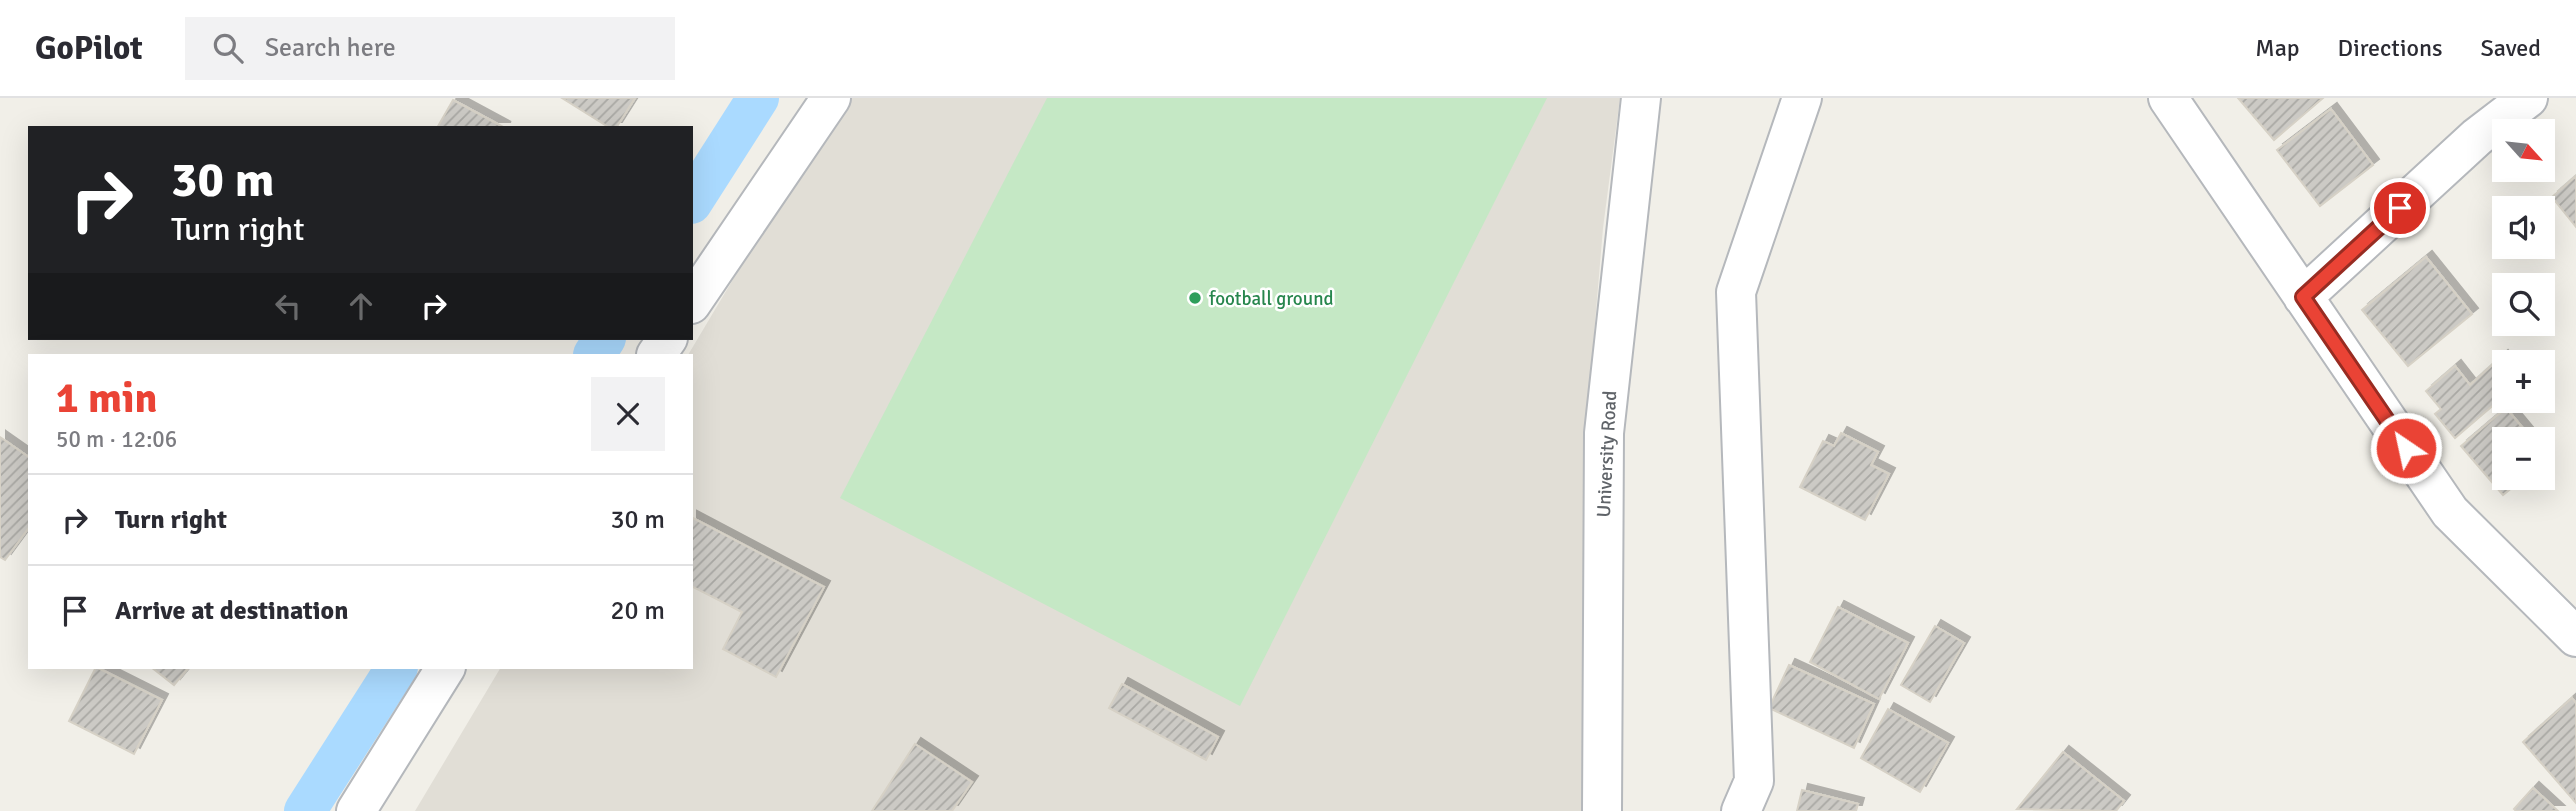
<!DOCTYPE html>
<html lang="en">
<head>
<meta charset="utf-8">
<style>
  body { margin:0; font-family:Signika,sans-serif; background:#f2f2f3; color:#2b2b33; height:100vh; display:flex; flex-direction:column; font-size:26px; white-space:nowrap }
  * { box-sizing:border-box; margin:0 }
  p { font-size:23px; color:#7c7c81 }
  .icon { flex:none; width:38px; height:38px; fill:none; stroke:currentColor; stroke-width:2; stroke-linecap:round; stroke-linejoin:round }
  .map { position:relative; flex:1; overflow:hidden }
  .details { position:absolute; left:28px; top:256px; width:665px; height:315px; display:flex; flex-direction:column; background:#fff; border-radius:0px; box-shadow:0 7px 28px #0002 }
  .details>* { flex:none }
  .banner { position:absolute; left:28px; top:28px; width:665px; height:214px; border-radius:0px; box-shadow:0 7px 28px #0002; background:#202124; color:#fff; overflow:hidden }
  .needle { width:46px; rotate:117deg }
  .controls { position:absolute; left:2492px; top:21px; display:grid; gap:14px }
  .controls a { display:grid; place-items:center; width:63px; height:63px; border-radius:0px; background:#fff; box-shadow:0 7px 28px #0002; font-size:35px }
  .pin { position:absolute; display:grid; place-items:center; width:60px; height:60px; color:#fff; margin:-30px; border:4px solid #fff; border-radius:50%; box-shadow:0 2px 7px #0007 }
  .me { position:absolute; width:77px; margin:-38px; rotate:326deg; stroke-linejoin:round; filter:drop-shadow(0 0 5px #0008) }
  .turn { display:flex; align-items:center; gap:24px; height:147px; padding:0 28px; font-size:32px }
  .turn .icon { width:91px; height:91px; stroke-width:2.5 }
  .turn b { display:block; font-size:49px; line-height:60px }
  .lanes { display:flex; align-items:center; height:66px; padding:0 28px; background:#0003; justify-content:center; gap:35px; direction:ltr }
  .lanes .off { opacity:.35 }
  .round { display:grid; place-items:center; flex:none; width:74px; height:74px; border-radius:0px; background:#f2f2f3 }
  .headline { display:flex; align-items:center; justify-content:space-between; height:119px; padding:0 28px }
  h1 { font-size:42px; font-weight:700; line-height:52px; color:#ea4335 }
  ul { padding:0; list-style:none }
  li { display:flex; align-items:center; gap:21px; height:91px; padding:0 28px; border-top:2px solid #e1e1e2 }
  li div { flex:1 }
  li b { display:block; font-size:26px }
  li em { font-style:normal }
  header { display:flex; align-items:center; gap:42px; box-sizing:border-box; height:98px; padding:0 35px; background:#fff; border-bottom:2px solid #e1e1e2 }
  header strong { font-size:33px }
  nav { display:flex; gap:38px; margin-inline-start:auto; font-size:24px }
  .search { width:490px; height:63px; background:#f2f2f3; display:flex; align-items:center; gap:18px; box-sizing:border-box; padding:0 24px; border-radius:0px; color:#7c7c81; font-size:26px }
  .map>svg:first-child { display:block }
  .education { fill:#e1ded6 }
  .pitch { fill:#c5e8c5 }
  .lines { fill:none; stroke-linecap:round; stroke-linejoin:round }
  .canal { stroke:#aadaff; stroke-width:42 }
  .building { fill:url(#building-hatch); stroke:#d6d1c6; stroke-width:2; filter:url(#shadow) }
  .minor-casing { stroke:#b5b8bc; stroke-width:42 }
  .minor { stroke:#fff; stroke-width:38 }
  .route-casing { stroke:#982c22; stroke-width:18 }
  .route { stroke:#ea4335; stroke-width:12 }
  .leisure-dot { fill:#2e9e5b; stroke:#fff; stroke-width:2.5 }
  .labels { text-anchor:middle; stroke-width:5; stroke-linejoin:round; paint-order:stroke }
  .leisure-label { font-size:19px; fill:#27864d; stroke:#fff; text-anchor:start }
  .street-label { font-size:19px; fill:#5f6368; stroke:#fff }
</style>
</head>
<body>
<header>
<strong>GoPilot</strong>
<div class="search"><svg class="icon" aria-label="search" viewBox="0 0 24 24"><circle cx="10" cy="10" r="6"/><path d="M15 15l6 6"/></svg>Search here</div>
<nav><a>Map</a><a>Directions</a><a>Saved</a></nav>
</header>
<div class="map">
<svg width="2576" height="713" viewBox="0 0 2576 713">
  <defs>
    <pattern id="building-hatch" width="6" height="6" patternUnits="userSpaceOnUse" patternTransform="scale(1.75)"><rect width="6" height="6" fill="#cccac5"/><path d="M-1 1l2-2M0 6l6-6M5 7l2-2" fill="none" stroke="#a9a8a4"/></pattern>
    <filter id="shadow"><feDropShadow dx="6" dy="-6" stdDeviation="0" flood-color="#0004"/></filter>
  </defs>
  <rect width="100%" height="100%" fill="#f1efe8"/>
  <!-- education -->
  <path class="education" d="M846,0H1620L1603,130L1586,332V713H415L501,569H691V257H688L788,89Z"/>
  <!-- pitch -->
  <path class="pitch" d="M1047,0H1547L1240,608L840,400Z"/>
  <g class="lines">
    <!-- canal -->
    <path class="canal" d="M691,105L758,0
      M594,257L605,240
      M305,713L397,569"/>
  </g>
  <!-- building -->
  <path class="building" d="M562,0H635L616,30H610Z
    M2238,0H2323L2274,42Z
    M453,2L505,30H437Z
    M2331,11L2373,67L2320,108L2277,52Z
    M2576,78V129L2552,99Z
    M2426,159L2472,216L2408,268L2362,212Z
    M2502,258L2507,264H2504V298L2455,340L2435,316L2441,311L2426,293L2455,268L2470,287Z
    M2506,310L2532,341H2504V380H2524L2503,397L2461,348Z
    M1841,335L1878,354L1871,367L1889,376L1865,422L1800,389L1823,343L1834,348Z
    M0,339L30,360V428L5,462L0,459Z
    M691,419L824,489L776,579L723,551L742,514L691,488Z
    M1838,509L1908,545L1879,601L1810,564Z
    M1935,528L1964,545L1930,604L1901,587Z
    M1789,567L1874,606L1854,650L1769,610Z
    M96,569L162,602L134,656L69,623Z
    M151,569H189L174,587Z
    M1122,586L1218,639L1206,662L1109,610Z
    M2572,600L2576,605V705L2523,644Z
    M1888,611L1948,645L1920,694L1861,660Z
    M915,646L972,684L952,713H872Z
    M2063,654L2124,703L2116,713L2017,711Z
    M2533,690L2558,713H2516L2514,711Z
    M1802,692L1858,706L1856,713H1797Z"/>
  <g class="lines">
    <defs>
      <path id="minor" d="M2168,0L2450,414L2576,539
        M2303,199L2477,39L2528,0
        M691,206L831,0
        M656,257L668,240
        M356,713L446,569
        M1602,713L1604,335L1641,0
        M1741,713L1754,683L1736,194L1802,0"/>
    </defs>
    <!-- minor casing -->
    <use href="#minor" class="minor-casing"/>
    <!-- minor -->
    <use href="#minor" class="minor"/>
  </g>
  <g class="lines">
    <defs>
      <path id="route" d="M2400,110L2303,199L2406,350"/>
    </defs>
    <!-- route casing -->
    <use href="#route" class="route-casing"/>
    <!-- route -->
    <use href="#route" class="route"/>
  </g>
  <!-- markers -->
  <circle class="leisure-dot" cx="1195" cy="200" r="7"/>
  <g class="labels">
    <!-- leisure labels -->
    <g class="leisure-label">
      <text x="1209" y="207">football ground</text>
    </g>
    <!-- street labels -->
    <g class="street-label">
      <text transform="translate(1606 356) rotate(-87)" y="7">University Road</text>
    </g>
  </g>
</svg>
<div class="controls">
<a><svg class="needle" viewBox="-14 -14 28 28"><path d="M0-13l5 13h-10z" fill="#e53935"/><path d="M0 13l5-13h-10z" fill="#7c7c81"/></svg></a>
<a><svg class="icon" aria-label="sound" viewBox="0 0 24 24"><path d="M4 9h4l5-4v14l-5-4H4zM17 9q2 3 0 6"/></svg></a>
<a><svg class="icon" aria-label="search" viewBox="0 0 24 24"><circle cx="10" cy="10" r="6"/><path d="M15 15l6 6"/></svg></a>
<a>+</a>
<a>−</a>
</div>
<div class="pin" style="left:2400px;top:110px;background:#d93025"><svg class="icon" aria-label="arrive" viewBox="0 0 24 24"><path d="M6 21V4h12l-3 4 3 4H6"/></svg></div>
<svg class="me" style="left:2406px;top:350px" viewBox="-20 -20 40 40"><circle r="17" fill="#ea4335" stroke="#fff" stroke-width="3"/><path d="M0-11L8 9 0 5-8 9z" fill="#fff"/></svg>
<div class="banner">
<div class="turn"><svg class="icon" aria-label="right" viewBox="0 0 24 24"><path d="M7 20v-9h11M14 6l5 5-5 5"/></svg><div><b>30 m</b>Turn right</div></div>
<div class="lanes"><svg class="icon off" aria-label="left" viewBox="0 0 24 24"><path d="M17 20v-9H6M10 6l-5 5 5 5"/></svg><svg class="icon off" aria-label="ahead" viewBox="0 0 24 24"><path d="M12 20V5M6 11l6-6 6 6"/></svg><svg class="icon" aria-label="right" viewBox="0 0 24 24"><path d="M7 20v-9h11M14 6l5 5-5 5"/></svg></div>
</div>
<section class="details">
<div class="headline"><div><h1>1 min</h1><p>50 m · 12:06</p></div><a class="round"><svg class="icon" aria-label="close" viewBox="0 0 24 24"><path d="M6 6l12 12M18 6L6 18"/></svg></a></div>
<ul>
<li><svg class="icon" aria-label="right" viewBox="0 0 24 24"><path d="M7 20v-9h11M14 6l5 5-5 5"/></svg><div><b>Turn right</b></div><em>30 m</em></li>
<li><svg class="icon" aria-label="arrive" viewBox="0 0 24 24"><path d="M6 21V4h12l-3 4 3 4H6"/></svg><div><b>Arrive at destination</b></div><em>20 m</em></li>
</ul>
</section>
</div>
</body>
</html>
